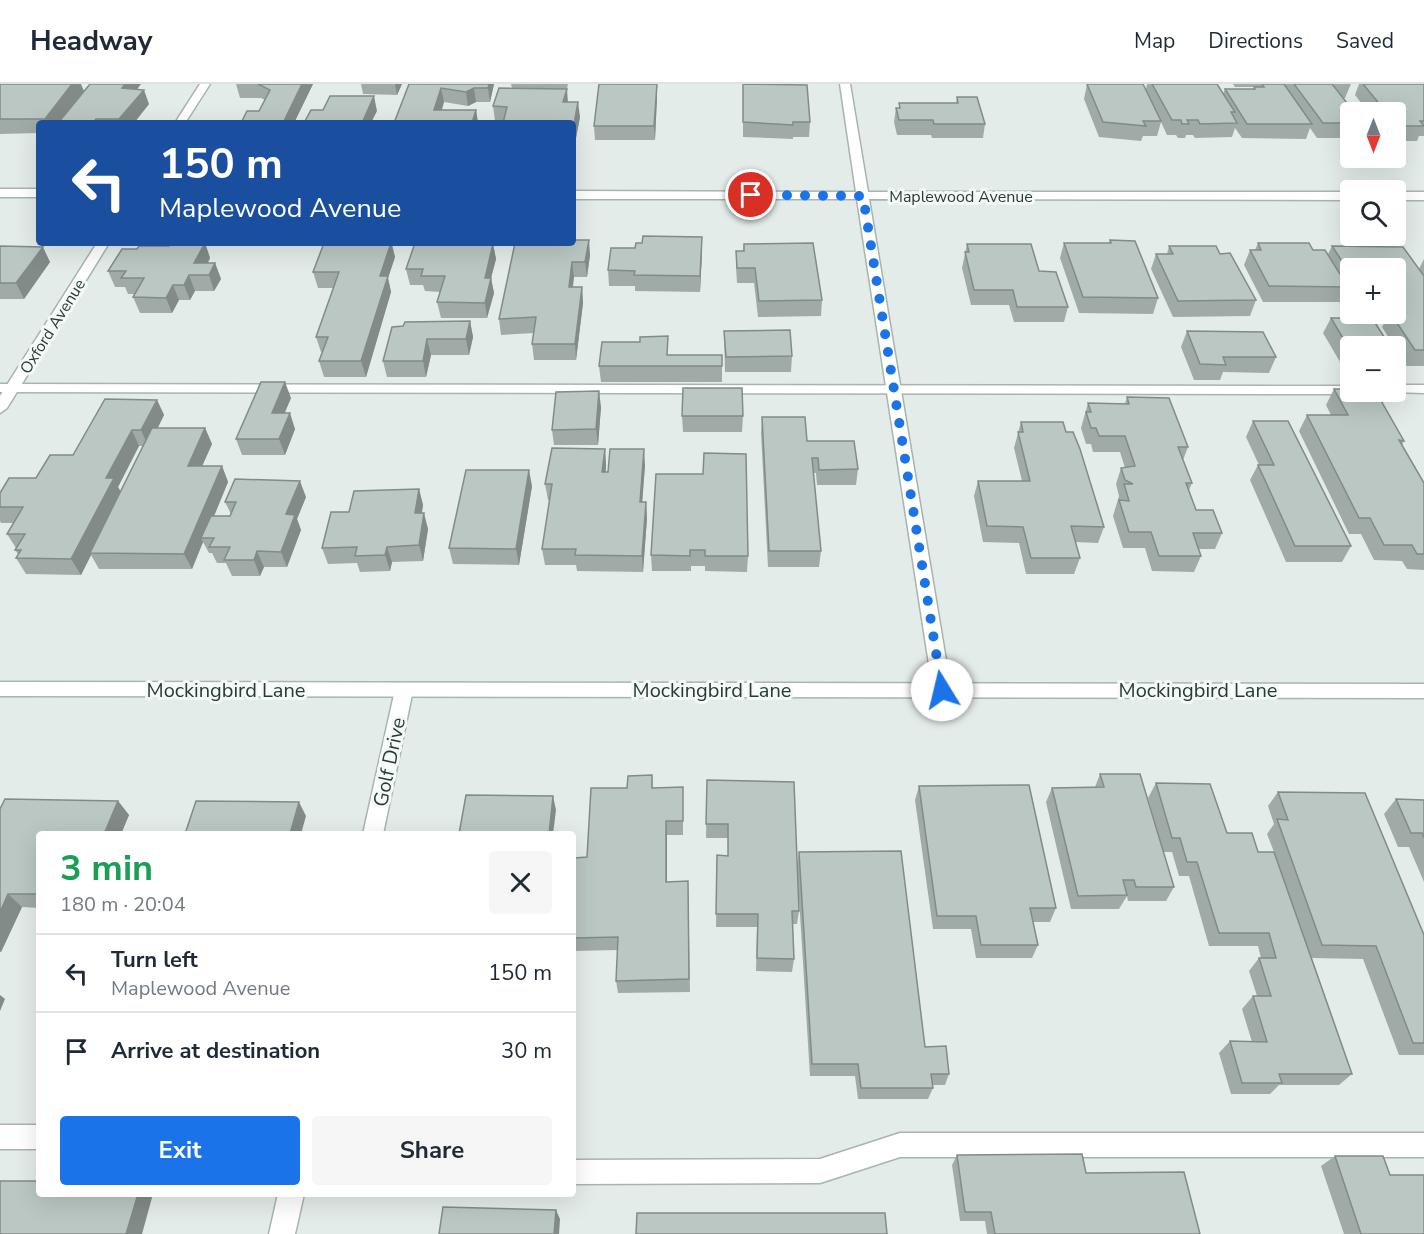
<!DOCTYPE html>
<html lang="en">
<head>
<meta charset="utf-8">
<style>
  body { margin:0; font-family:"Nunito Sans",sans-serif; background:#f6f6f7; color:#1f2937; height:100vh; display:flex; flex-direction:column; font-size:22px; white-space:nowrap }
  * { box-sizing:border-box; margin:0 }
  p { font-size:20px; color:#747a83 }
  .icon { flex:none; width:33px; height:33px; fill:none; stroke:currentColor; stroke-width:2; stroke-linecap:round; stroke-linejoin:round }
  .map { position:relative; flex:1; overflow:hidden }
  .sheet { position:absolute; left:36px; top:747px; width:540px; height:366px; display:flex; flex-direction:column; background:#fff; border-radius:6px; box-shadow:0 6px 24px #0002 }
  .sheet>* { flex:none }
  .banner { position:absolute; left:36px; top:36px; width:540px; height:126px; border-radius:6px; box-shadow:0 6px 24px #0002; background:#1a4fa0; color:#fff; overflow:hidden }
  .needle { width:39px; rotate:180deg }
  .fabs { position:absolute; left:1340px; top:18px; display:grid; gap:12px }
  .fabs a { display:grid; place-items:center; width:66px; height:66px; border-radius:6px; background:#fff; box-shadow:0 6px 24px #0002; font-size:30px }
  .pin { position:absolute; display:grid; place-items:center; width:51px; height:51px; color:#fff; margin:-26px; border:3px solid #fff; border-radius:50%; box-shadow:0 2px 6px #0007 }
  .me { position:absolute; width:66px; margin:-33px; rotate:351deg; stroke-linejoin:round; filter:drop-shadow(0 0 4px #0008) }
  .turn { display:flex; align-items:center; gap:21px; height:126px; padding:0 24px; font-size:27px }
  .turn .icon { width:78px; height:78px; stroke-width:2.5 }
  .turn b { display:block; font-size:42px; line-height:51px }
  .round { display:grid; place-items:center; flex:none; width:63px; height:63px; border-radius:6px; background:#f6f6f7 }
  .overview { display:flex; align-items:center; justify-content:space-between; height:102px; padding:0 24px }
  h1 { font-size:36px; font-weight:700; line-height:45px; color:#1e9e55 }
  .action { display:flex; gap:12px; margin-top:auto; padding:12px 24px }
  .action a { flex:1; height:69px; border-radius:6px; background:#1a73e8; color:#fff; font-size:24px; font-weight:700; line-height:69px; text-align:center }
  .action a+a { background:#f6f6f7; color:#1f2937 }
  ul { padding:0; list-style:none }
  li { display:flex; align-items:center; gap:18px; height:78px; padding:0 24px; border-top:2px solid #e0e1e3 }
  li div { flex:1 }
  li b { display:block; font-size:22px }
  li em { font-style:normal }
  header { display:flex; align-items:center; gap:36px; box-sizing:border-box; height:84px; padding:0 30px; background:#fff; border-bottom:2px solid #e0e1e3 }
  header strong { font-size:28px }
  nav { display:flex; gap:33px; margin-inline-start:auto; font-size:21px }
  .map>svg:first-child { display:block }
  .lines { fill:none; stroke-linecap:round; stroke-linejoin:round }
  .service-casing { stroke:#a7b4b0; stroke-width:3 }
  .minor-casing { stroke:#a7b4b0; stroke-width:3 }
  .secondary-casing { stroke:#a4b7b0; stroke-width:3 }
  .service { fill:#fff; fill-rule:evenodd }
  .minor { fill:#fff; fill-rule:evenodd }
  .secondary { fill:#fff; fill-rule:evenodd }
  .wall { fill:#a0aba7; fill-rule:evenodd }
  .shaded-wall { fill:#828b88 }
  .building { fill:#bac7c2; stroke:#828b88; stroke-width:1.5 }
  .route { stroke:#1a73e8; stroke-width:10; stroke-dasharray:0 18 }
  .labels { text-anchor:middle; stroke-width:6; stroke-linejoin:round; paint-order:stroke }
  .far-street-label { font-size:16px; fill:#253c36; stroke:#f5f9f7 }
  .street-label { font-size:20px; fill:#253c36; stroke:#f5f9f7 }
</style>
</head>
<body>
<header>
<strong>Headway</strong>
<nav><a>Map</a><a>Directions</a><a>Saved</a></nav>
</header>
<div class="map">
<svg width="1424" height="1150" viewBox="0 0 1424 1150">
  <rect width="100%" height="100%" fill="#e4ece9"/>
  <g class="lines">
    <defs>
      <path id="service" d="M0,300L1350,302V308H1356L1350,310L0,308Z
        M1395,301H1424V309L1390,308H1395Z
        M0,1041H39V1065H0Z
        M900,1049H1424V1073H900L820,1099L573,1100V1076L820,1075Z"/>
      <path id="minor" d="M200,0H210L185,39H175Z
        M840,0H850L868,108H1350V116L869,115L951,606L949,611L942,613L935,611L933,606L857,115H573V107L856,108Z
        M0,105H39V113H0Z
        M1395,108H1424V116H1395Z
        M97,159H109L7,324L0,329V312Z
        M404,599L411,601L413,606L383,750H363L395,606L397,601Z
        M278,1110H304L295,1150H269Z"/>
      <path id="secondary" d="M0,598L1424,600V614L0,612Z"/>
    </defs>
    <!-- service casing -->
    <use href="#service" class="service-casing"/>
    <!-- minor casing -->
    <use href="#minor" class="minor-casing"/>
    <!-- secondary casing -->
    <use href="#secondary" class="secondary-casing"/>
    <!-- service -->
    <use href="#service" class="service"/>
    <!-- minor -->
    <use href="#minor" class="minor"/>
    <!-- secondary -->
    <use href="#secondary" class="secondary"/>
  </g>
  <!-- wall -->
  <path class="wall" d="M0,0L84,7L137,5L149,20L134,39H39V49L0,50Z
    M236,0H313L294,39H241L259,27L265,16L261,14H240Z
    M361,0H402L397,11L363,10Z
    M409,0H494L490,18H476L468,22L444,18L442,26H476L478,39H394Z
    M511,0H568L567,5L512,4Z
    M657,0V13L655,56H595L594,42Z
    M743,0L810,38L809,53H793V55L743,53Z
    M1087,0L1146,5L1147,0H1217L1223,10L1225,5H1253L1254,3H1235L1233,0H1351L1345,14H1343L1351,24H1365L1355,11L1359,0H1424V52H1419L1417,57H1395V28H1350V54H1317L1310,44L1306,55L1242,54L1235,44L1232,53L1195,54L1193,51H1186L1185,54H1178L1176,51H1167L1161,38L1157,52H1143L1141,57L1099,53L1084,15Z
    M957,13L985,40L983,54H932L931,51H897L894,38L896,24H899V19H956Z
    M568,18L580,33L576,54H573V39L495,37L493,22Z
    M1110,156L1158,214L1153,230L1079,229L1060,174L1064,159H1109Z
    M205,159L210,174L208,179H215L221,195L214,207H195L190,216H179L172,229H140L133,213L135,210H128L125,203H115L108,187L137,165Z
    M324,159H392L395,173L388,194L391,208L366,293H324L319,277L322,268H321L316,253L334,204H318L313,188Z
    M415,159L493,160L496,175L491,194L494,209L487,234H441L437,218L441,208L425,207L423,201H410L406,185Z
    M515,159L590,171L587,193H574L573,203H582L583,219L576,276H534L532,260L534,249L501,251L499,235Z
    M1258,159L1313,166L1328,170L1332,162L1419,185L1424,175V282H1406L1382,243L1389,231L1388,230H1395V184H1350V203H1347L1340,218H1263L1244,181L1250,166H1255Z
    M744,160L822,216L821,232L758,233L754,199H737L736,183V167H743Z
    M967,160L1039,187L1068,223L1064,238H1014L1009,221H971L962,184Z
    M0,162L50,178L24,215H0Z
    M1169,162L1220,170L1256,216L1250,232L1173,233L1151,185L1156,170H1167Z
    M635,164L702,168L700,208L635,207V202H609L608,186Z
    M1331,234L1350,262V283H1343L1323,249Z
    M470,237L473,253L469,271H431L426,293H387L383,277L403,242Z
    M724,247L792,272L791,288H725Z
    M1187,247L1276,273L1269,289L1223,288L1220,296H1194L1181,263Z
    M668,271H722V298H601L599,282Z
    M1334,305L1404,357L1402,361L1424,399V486L1407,485L1402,477L1374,476L1361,450H1349L1299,347L1307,331H1331L1326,321Z
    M1127,313L1188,363L1183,376L1192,399L1189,406L1196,426L1222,449L1215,465H1198L1201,472L1194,488L1152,487L1145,464H1123L1113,432L1119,412L1116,400L1121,384H1125L1120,368H1093L1091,360H1086L1081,344L1088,319L1125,320Z
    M291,314L284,329L295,345L285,371H242L236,355Z
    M157,316L164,331L158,344H205L212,360L202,382H222L228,398L214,432H230L231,430L225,418L306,413L297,435L301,446L287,483H264L260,492H232L226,479H217L212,469H209L203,458L192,485H99L91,471L81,491L26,490L16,474L18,470L15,466L16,464L7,450L14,439H1L0,437V409L36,394ZM139,362H143L121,408L118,403Z
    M601,323L598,361H554L552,346Z
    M682,332H743L742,348H683Z
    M762,333L858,385L856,401H817L816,389H813L821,467L819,483H768L761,349Z
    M1253,337L1351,462L1342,478H1286L1250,396L1258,381H1259L1246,353Z
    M1021,338L1066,348L1104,443L1098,459L1075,458L1080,474L1074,490H1026L1019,459L983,458L974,412L978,397H1022L1014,364Z
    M605,365L606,381V388L645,381L642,418H646L647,434L643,488L577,487L576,481H545L542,465L550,416H548L545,400Z
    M656,390L748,472L747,488L705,487V482H691V487H652L651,471Z
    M532,402L519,481L453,480L449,464Z
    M419,405L423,421L422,429L428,445L423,477L392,478L390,487L360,488L357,479L328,480L322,464L349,428Z
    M1100,690L1163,767L1148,714L1156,699L1227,749L1258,768H1274L1267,750L1274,740L1268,722L1278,708L1424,851V971H1399L1363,875L1312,874L1352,990L1339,1001H1279L1270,1010H1231L1219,969L1230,957L1252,958L1242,925L1253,912H1257L1249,887L1259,874H1261L1258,862H1209L1189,792H1179L1172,768H1163L1174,803L1166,817H1128L1127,812L1119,825H1071L1046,718L1052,704L1095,703Z
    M652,691L653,704L683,703V751H667V798L688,797L690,908L618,909L616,897L618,866L573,867V808L627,704Z
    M707,696L799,827L797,840H792L794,875L792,888L756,887L757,843H716L717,771L728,772V754H706Z
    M919,702L1056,824L1050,838H1033L1038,861L1032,874H976L971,845H933L915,716Z
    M1396,715L1424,716V798L1409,763H1398L1384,730Z
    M118,717L129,731L121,750H39V824L22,823L1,868H0V725Z
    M799,768L925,963L949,990L945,1001H932L933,1004L928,1015H858L855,992H810L797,782Z
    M957,1071L1086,1089L1200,1150H987L985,1137H960L952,1081Z
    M1335,1072L1390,1091L1424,1150H1344L1321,1082Z"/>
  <!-- shaded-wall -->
  <path class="shaded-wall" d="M72,0H81L84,7L59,39H47L45,35Z
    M125,0H141L128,18L122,4Z
    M302,0H313L294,39H283Z
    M395,0H402L397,11Z
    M489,0H494L490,18L488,4Z
    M657,0V13L655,56L654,42Z
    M441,4L444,18L437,39L434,26Z
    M474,4L476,18L468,22L466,8Z
    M567,5L568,19L563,18Z
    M144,6L149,20L134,39H121L119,35Z
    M374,12L377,27L371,39H362Z
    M578,18L580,33L576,54L574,40Z
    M476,26L478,39H472Z
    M702,153V168L700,208V192Z
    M589,156L590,171L587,193L585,178Z
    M205,159L210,174L201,191L194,179Z
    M391,159L395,173L388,194L391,208L366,293L361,277L380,192Z
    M493,160L496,175L491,194L494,209L487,234L485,219V194Z
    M43,163L50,178L24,215L16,199Z
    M572,178L574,193L570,219L569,203Z
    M215,179L221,195L214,207L209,191Z
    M189,191L195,207L190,216L184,201Z
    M173,201L179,216L172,229L166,214Z
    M582,203L583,219L576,276L575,260Z
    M470,237L473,253L469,271L466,255Z
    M427,255L431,271L426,293L423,277Z
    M285,298L291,314L278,345L272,329Z
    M599,307L601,323L598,361L596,345Z
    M157,316L164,331L148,362L141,346Z
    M290,329L295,345L285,371L279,355Z
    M205,344L212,360L195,398L188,382Z
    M132,346L139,362L118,403L122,410L90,469L91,471L81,491L71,475L106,394Z
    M605,365L606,381L604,404L602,388Z
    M644,365L645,381L641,434L640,418Z
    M222,382L228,398L205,454H201L203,458L192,485L184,470Z
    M529,386L532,402L519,481L516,465Z
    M300,397L306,413L297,435L301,446L287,483L281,468L286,430Z
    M419,405L423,421L419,445L415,429Z
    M646,418L647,434L643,488L642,472Z
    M424,429L428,445L423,477L419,461Z
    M387,463L392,478L390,487L385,471Z
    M257,467L264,483L260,492L254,476Z
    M553,712L556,726L553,750H549Z
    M118,717L129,731L121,750H104Z
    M299,718L306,732L301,750H290Z
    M666,737L667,751V812L666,798Z
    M8,810L22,823L1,868L0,867V828Z
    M0,911L5,915L0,927Z
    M138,1110H153L142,1150H126Z
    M556,1126L560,1135L559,1150H554Z"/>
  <!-- building -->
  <path class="building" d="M0,0H72L45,35H0Z
    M90,0H125L122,4L144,6L119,35H96L93,39H58Z
    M258,0H302L283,39H241L247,27H259L270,6Z
    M409,0H489L488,4H474L466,8L441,4L434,26H476L472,39H394Z
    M599,0H657L654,42H594Z
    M743,0L807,1L810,38H793V41L743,38Z
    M1087,0H1143L1161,37H1143L1146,42L1103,38Z
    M1152,0H1217L1235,28H1231L1237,39L1200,40L1198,36H1187L1189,40H1182L1181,36H1172Z
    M1262,0H1284L1312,40H1247L1225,5H1255L1254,3H1264Z
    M1294,0H1332L1351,24H1371L1375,28H1350V39H1323Z
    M1363,0H1424V37H1420L1424,42H1397L1395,39V28H1386Z
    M499,4L567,5L563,18H578L574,40L573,39H503L507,23L493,22Z
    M330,12H374L362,39H304L311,26H323Z
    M957,13H977L985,40H934L933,36H899L896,24H900L899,19H958Z
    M643,152L702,153L700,192L634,191L635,187L608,186L611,164H635L636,159H642Z
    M573,156H589L585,178H572L569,203H582L575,260H532L536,233L499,235L515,159H573Z
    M1110,156L1135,157L1158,214L1083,213L1064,159H1111Z
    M170,159H205L194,179H215L209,191H189L184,201H173L166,214L133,213L144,194H121L126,187H108L122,165H137L139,162H169Z
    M324,159H391L380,192H388L361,277H319L328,253H316L339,188H313Z
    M415,159L493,160L485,194H491L485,219L437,218L445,192H421L423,185H406Z
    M813,159L822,216L759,217L755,184H737L736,167H744V160Z
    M1258,159H1309L1313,166H1325L1348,203L1269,202L1250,166H1261Z
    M967,160H1031L1039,187L1056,188L1068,223H1017L1013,206H974L965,168H969Z
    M0,162L43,163L16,199H0Z
    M1169,162H1216L1220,170L1230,169L1256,216L1178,217L1156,170H1173Z
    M1332,162L1403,163L1424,192V266H1415L1391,230H1395V228H1405L1395,213V184H1350V188H1349Z
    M1331,234H1372L1390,262H1350V266Z
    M470,237L466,255H427L423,277H383L392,243L403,242L405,238Z
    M790,246L792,272L726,273L724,247Z
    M1187,247L1263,248L1276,273H1223L1226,281L1200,280Z
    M668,252L667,271H722V282H599L602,258H640V253Z
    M261,298H285L272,329H290L279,355H236Z
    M683,304H742L743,332H682Z
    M1334,305H1350V308H1376L1404,357L1399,356L1424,399V470H1417L1412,461H1384L1370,434H1359L1307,331H1348Z
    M599,307L596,345L552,346L556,308Z
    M1127,313L1169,314L1188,363H1178L1192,399H1186L1196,426H1213L1222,449H1193L1201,472H1159L1151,448H1129L1119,416L1129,417L1124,400H1133L1125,396L1121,384L1135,382L1125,352H1099L1096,344H1091L1086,328H1091L1088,319L1129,320Z
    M105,315L157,316L141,346H132L106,394H114L71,475L16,474L21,466H15L25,450H7L23,423H0V409L9,394H36L50,371H73Z
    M762,333H805L807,357H854L858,385L819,386L818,374H812L821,467H769Z
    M1253,337H1288L1351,462H1295L1258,381H1274Z
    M1021,338H1063L1066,348H1073L1080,365L1104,443L1071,442L1080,474H1031L1023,443L987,442L978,397H1030L1018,348H1023Z
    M152,344H205L188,382H222L184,470L90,469Z
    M552,364L605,365L602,388H608L610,365H644L640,418H646L642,472L575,471L576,465H542L552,400H545Z
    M704,369L746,370L748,472H705V466H690V472L651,471L656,390H703Z
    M466,386H529L516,465L449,464Z
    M235,395L300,397L286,430L295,431L281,468L257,467L254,476H224L230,463H209L214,454H201L211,432H230L236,418H225Z
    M419,405L415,429H424L419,461L387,463L385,471L355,472L357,463L322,464L331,428H349L354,407Z
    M1100,690H1140L1174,803H1136L1134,796H1123L1127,811L1078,812L1052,704L1104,703Z
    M652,691V704L683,703V737H666V798L688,797L689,895L616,897L618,853L573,854V808L575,774L587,773L591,704H627L628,692Z
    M707,696L794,698L799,827H792L794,875L757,874L758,830H716L717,771L728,772V740H706Z
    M1156,699L1210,700L1227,749H1252L1258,768H1274L1352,990H1279L1282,999H1242L1230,957L1267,958L1253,912H1271L1259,874H1276L1269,849H1219L1197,778H1187L1180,754H1172Z
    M1029,701L1056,824H1030L1038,861H981L976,832H937L919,702Z
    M1278,708L1365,709L1424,851V959H1413L1376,862L1322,861L1277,735L1288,736Z
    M466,711L553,712L549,750H459Z
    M5,715L118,717L104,750H39V810H8L0,828V725Z
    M1396,715L1424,716V754L1422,749H1411Z
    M196,717L299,718L290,750H185Z
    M901,767L925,963L946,962L949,990H931L933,1004H861L858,980H812L799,768Z
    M1082,1070L1086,1089L1184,1088L1200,1150H995L991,1128H965L957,1071Z
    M1335,1072H1383L1390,1091H1424V1150H1361Z
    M0,1097H39V1110H138L126,1150H0Z
    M443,1123L556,1126L554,1150H439Z
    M637,1129H885L887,1150H636Z"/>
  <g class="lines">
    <!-- route -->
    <path class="route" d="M751,111L863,112L942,606"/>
  </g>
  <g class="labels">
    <!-- far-street labels -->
    <g class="far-street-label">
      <text x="961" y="118">Maplewood Avenue</text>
      <text transform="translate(52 242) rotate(-58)" y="6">Oxford Avenue</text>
    </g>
    <!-- street labels -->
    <g class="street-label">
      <text x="226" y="613">Mockingbird Lane</text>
      <text x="712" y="613">Mockingbird Lane</text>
      <text x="1198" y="613">Mockingbird Lane</text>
      <text transform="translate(389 678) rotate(-78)" y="7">Golf Drive</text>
    </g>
  </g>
</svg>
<div class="fabs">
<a><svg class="needle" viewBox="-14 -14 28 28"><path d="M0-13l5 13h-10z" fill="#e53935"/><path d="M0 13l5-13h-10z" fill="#747a83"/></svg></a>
<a><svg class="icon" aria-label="search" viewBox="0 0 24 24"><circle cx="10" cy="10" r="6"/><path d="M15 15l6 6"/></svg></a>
<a>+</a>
<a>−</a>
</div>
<div class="pin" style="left:751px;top:111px;background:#d93025"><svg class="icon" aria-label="arrive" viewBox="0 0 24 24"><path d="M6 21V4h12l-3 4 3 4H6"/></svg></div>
<svg class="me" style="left:942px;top:606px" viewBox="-20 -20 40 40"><circle r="19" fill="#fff"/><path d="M0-13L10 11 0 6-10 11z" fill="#1a73e8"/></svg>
<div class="banner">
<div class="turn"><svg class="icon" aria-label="left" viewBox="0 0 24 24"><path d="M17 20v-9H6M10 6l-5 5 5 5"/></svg><div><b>150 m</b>Maplewood Avenue</div></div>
</div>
<section class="sheet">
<div class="overview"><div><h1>3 min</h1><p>180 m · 20:04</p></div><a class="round"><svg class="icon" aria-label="close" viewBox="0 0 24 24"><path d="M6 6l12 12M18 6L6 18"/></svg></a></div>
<ul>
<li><svg class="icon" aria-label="left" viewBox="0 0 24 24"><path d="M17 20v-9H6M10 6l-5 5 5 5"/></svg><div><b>Turn left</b><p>Maplewood Avenue</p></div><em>150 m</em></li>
<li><svg class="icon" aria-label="arrive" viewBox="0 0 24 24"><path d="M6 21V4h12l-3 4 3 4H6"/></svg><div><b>Arrive at destination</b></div><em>30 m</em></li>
</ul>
<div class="action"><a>Exit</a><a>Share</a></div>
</section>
</div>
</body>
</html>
